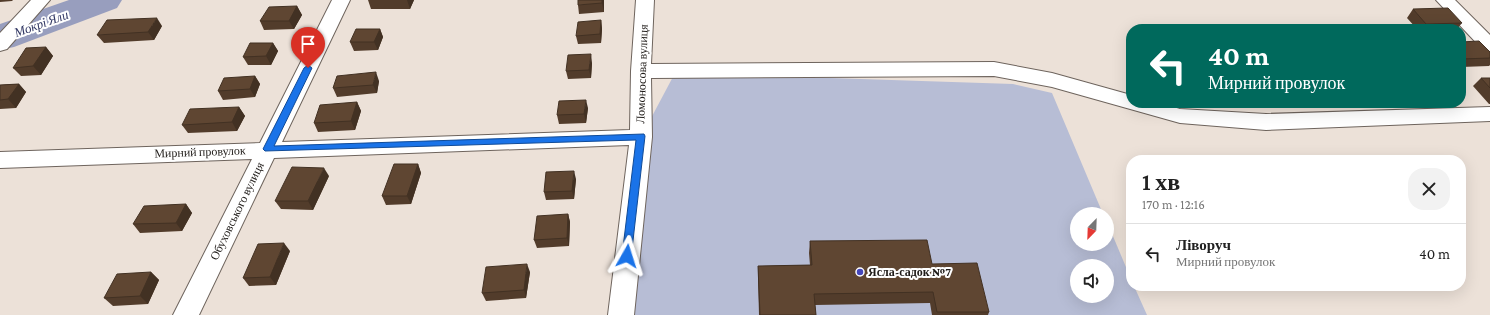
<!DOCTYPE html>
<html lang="uk">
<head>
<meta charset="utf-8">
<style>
  body { margin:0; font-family:"Crimson Pro",serif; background:#f2f2f2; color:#222; height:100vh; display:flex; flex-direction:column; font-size:15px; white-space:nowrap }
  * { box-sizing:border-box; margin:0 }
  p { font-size:13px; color:#767676 }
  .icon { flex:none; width:22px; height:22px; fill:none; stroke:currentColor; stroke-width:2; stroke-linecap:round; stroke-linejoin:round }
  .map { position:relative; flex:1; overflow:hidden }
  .drawer { position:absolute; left:1126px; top:155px; width:340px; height:136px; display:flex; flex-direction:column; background:#fff; border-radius:16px; box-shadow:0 4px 16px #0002 }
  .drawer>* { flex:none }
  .guide { position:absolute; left:1126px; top:24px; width:340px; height:84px; border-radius:16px; box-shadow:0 4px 16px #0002; background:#00695c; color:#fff; overflow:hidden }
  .needle { width:26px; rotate:203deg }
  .tools { position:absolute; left:1070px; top:207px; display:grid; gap:8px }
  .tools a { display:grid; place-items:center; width:44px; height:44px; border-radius:50%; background:#fff; box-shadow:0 4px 16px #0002; font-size:20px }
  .pin { position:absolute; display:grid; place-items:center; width:34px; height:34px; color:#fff; margin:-41px -17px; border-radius:50% 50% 50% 0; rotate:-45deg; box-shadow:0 0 4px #0007 }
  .pin .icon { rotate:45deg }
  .me { position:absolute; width:44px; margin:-22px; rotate:6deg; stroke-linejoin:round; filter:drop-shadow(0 0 3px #0008) }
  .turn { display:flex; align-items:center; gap:14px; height:84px; padding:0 16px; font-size:18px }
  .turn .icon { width:52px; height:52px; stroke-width:2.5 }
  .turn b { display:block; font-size:28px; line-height:34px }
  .round { display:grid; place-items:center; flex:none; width:42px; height:42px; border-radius:16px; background:#f2f2f2 }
  .overview { display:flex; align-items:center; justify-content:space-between; height:68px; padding:0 16px }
  h1 { font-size:24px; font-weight:600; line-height:30px }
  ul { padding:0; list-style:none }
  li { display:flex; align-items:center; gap:12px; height:60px; padding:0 16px; border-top:1px solid #e0e0e0 }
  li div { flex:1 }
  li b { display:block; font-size:15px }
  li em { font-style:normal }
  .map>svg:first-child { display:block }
  .green { fill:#b7bdd5; fill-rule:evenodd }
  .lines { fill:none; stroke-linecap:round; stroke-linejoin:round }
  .river { fill:#989ebe; fill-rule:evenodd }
  .minor-casing { stroke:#6e645d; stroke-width:2 }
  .minor { fill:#fff; fill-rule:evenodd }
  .wall { fill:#523c2b }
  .shaded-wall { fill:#423123 }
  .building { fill:#5f4632; stroke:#423123 }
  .route { fill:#1a73e8; stroke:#114b97 }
  .poi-dot { fill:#4446bb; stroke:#fff; stroke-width:1.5 }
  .labels { text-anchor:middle; stroke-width:4; stroke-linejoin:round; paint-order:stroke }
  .street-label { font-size:12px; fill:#1f1b18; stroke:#fff }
  .poi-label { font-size:12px; font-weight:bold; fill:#1f1b18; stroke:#fff; text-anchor:start }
  .water-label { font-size:13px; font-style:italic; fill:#313763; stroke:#fff }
</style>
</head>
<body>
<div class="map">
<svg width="1490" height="315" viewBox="0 0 1490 315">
  <rect width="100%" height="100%" fill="#ece1d8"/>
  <!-- green -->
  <path class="green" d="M675,73L1013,84L1052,93L1103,214H1077V244H1107V222L1131,279V286H1134L1147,315H621L641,137ZM1077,266H1107V296H1077Z"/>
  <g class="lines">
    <!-- river -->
    <path class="river" d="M69,0H122L117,8L14,47L0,50V24Z"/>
    <defs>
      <path id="minor" d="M31,0H50L7,49L0,51V33Z
        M332,0H350L282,142L630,130L631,71L636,0H654L651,64L994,62L1052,73L1131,95V103H1160L1180,109L1266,114L1490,107V121L1266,130L1180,123L1052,87L994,76L651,78L652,137L634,315H608L629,145L274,158L199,315H173L252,159L0,168V152L260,143Z
        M1436,0H1455L1490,35V52L1483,50Z"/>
    </defs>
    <!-- minor casing -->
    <use href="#minor" class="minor-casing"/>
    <!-- minor -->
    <use href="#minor" class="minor"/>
  </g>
  <!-- wall -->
  <path class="wall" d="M0,0H13L12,1L0,2Z
    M368,0H414L410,9H371Z
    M604,0V12L579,14L578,5Z
    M297,6L302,15L294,29L264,30L260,21Z
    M1413,9L1462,23L1457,29H1417L1407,18Z
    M601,20L602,29L601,43L578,44L576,36Z
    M162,26L154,40L104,43L97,35Z
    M380,29L383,37L378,50L354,51L350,42Z
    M1461,42L1490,52V65L1489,66L1461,67Z
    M273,43L278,51L271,65H248L243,57Z
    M46,47L53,56L41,75L21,76L13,68Z
    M592,63L591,78L568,79L566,71Z
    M255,76L260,84L255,97L223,100L218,91Z
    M1481,78H1490V104H1489L1473,86Z
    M379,81L377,93L337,97L333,88Z
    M19,84L26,92L16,108L0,109V85Z
    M357,102L361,111L355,130L318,132L314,123Z
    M239,107L245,116L237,131L188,133L182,125Z
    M588,108L586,123L559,124L557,115Z
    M418,164L421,173L411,204L386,205L382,196Z
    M329,176L313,210L281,209L275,201Z
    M576,179L574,199L546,200L544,192Z
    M186,204L192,213L182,231L140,233L133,224Z
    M568,214L570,222L569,246L537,248L534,240Z
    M810,241L932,264L989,312L988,315H932L930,303L815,305L816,315H759L758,277V266L810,265L809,253Z
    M290,251L276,285L249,286L243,278Z
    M151,272L159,280L148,304L113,306L104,298Z
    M530,272L526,298L486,301L482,293Z"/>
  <!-- shaded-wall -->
  <path class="shaded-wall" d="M407,0H414L410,9Z
    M602,0H604V12L602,3Z
    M297,6L302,15L294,29L289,21Z
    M157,18L162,26L154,40L148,32Z
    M601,20L602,29L601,43L600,34Z
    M380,29L383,37L378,50L374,42Z
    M273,43L278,51L271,65L266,56Z
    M46,47L53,56L41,75L33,66Z
    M591,54L592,63L591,78L589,70Z
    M376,72L379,81L377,93L373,85Z
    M255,76L260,84L255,97L250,89Z
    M19,84L26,92L16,108L8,99Z
    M586,100L588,108L586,123L584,114Z
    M357,102L361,111L355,130L351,121Z
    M239,107L245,116L237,131L232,122Z
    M418,164L421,173L411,204L407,196Z
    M324,168L329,176L313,210L308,201Z
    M574,171L576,179L574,199L572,191Z
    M186,204L192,213L182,231L176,223Z
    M568,214L570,222L569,246L567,238Z
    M284,243L290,251L276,285L270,277Z
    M527,264L530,272L526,298L524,290Z
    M151,272L159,280L148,304L140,296Z"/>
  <!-- building -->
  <path class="building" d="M578,0H602V3L578,5Z
    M297,6L289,21H260L269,7Z
    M1448,8L1462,23L1426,24L1413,9Z
    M157,18L148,32L97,35L107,20Z
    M601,20L600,34L576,36L578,22Z
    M356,29H380L374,42H350Z
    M1479,41L1490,52V58L1461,59V42Z
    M250,43H273L266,56L243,57Z
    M46,47L33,66L13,68L26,48Z
    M591,54L589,70L566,71L568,55Z
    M376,72L373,85L333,88L337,76Z
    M255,76L250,89L218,91L224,78Z
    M1481,78H1490V88Z
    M19,84L8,99L0,100V85Z
    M586,100L584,114L557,115L559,101Z
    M357,102L351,121L314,123L320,105Z
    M239,107L232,122L182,125L190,109Z
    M394,164H418L407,196H382Z
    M292,167L324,168L308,201H275Z
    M574,171L572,191L544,192L546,172Z
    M186,204L176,223L133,224L144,206Z
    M568,214L567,238L534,240L537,216Z
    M927,240L932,264L977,263L989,312H937L933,292L814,294L816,315H760L758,266L812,265L810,241Z
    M284,243L270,277L243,278L258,244Z
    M527,264L524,290L482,293L486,267Z
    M151,272L140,296L104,298L117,274Z"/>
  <!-- route -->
  <path class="route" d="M308,65L312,68L274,146L644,134L645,136L631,258L627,260L624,258L622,256L636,140L265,151L263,149L304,68Z"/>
  <!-- markers -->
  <circle class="poi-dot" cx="860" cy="272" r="4"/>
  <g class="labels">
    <!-- street labels -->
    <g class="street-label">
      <text transform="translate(642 74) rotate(-88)" y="4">Ломоносова вулиця</text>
      <text transform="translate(200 152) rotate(-2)" y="4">Мирний провулок</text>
      <text transform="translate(237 211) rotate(-64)" y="4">Обуховського вулиця</text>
    </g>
    <!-- poi labels -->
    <g class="poi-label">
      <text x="868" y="276">Ясла-садок №7</text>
    </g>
    <!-- water labels -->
    <g class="water-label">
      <text transform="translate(41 23) rotate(-20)" y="5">Мокрі Яли</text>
    </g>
  </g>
</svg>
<div class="tools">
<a><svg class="needle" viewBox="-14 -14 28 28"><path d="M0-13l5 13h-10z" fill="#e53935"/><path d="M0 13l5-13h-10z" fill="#767676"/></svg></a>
<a><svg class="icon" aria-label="sound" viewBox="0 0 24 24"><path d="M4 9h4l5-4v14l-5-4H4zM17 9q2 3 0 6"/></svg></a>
</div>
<div class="pin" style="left:308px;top:68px;background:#d93025"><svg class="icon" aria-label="arrive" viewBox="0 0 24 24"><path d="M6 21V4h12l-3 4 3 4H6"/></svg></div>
<svg class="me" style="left:627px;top:256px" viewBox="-20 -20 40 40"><path d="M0-17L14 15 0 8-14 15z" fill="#1a73e8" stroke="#fff" stroke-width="4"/></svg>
<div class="guide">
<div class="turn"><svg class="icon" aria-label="left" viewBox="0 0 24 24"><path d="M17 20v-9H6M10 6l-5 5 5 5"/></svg><div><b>40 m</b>Мирний провулок</div></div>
</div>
<section class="drawer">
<div class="overview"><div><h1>1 хв</h1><p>170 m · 12:16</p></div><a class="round"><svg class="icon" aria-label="close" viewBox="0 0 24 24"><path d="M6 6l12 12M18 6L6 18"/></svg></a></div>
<ul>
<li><svg class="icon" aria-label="left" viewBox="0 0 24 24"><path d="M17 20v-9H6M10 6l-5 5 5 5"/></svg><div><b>Ліворуч</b><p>Мирний провулок</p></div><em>40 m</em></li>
</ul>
</section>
</div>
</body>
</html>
